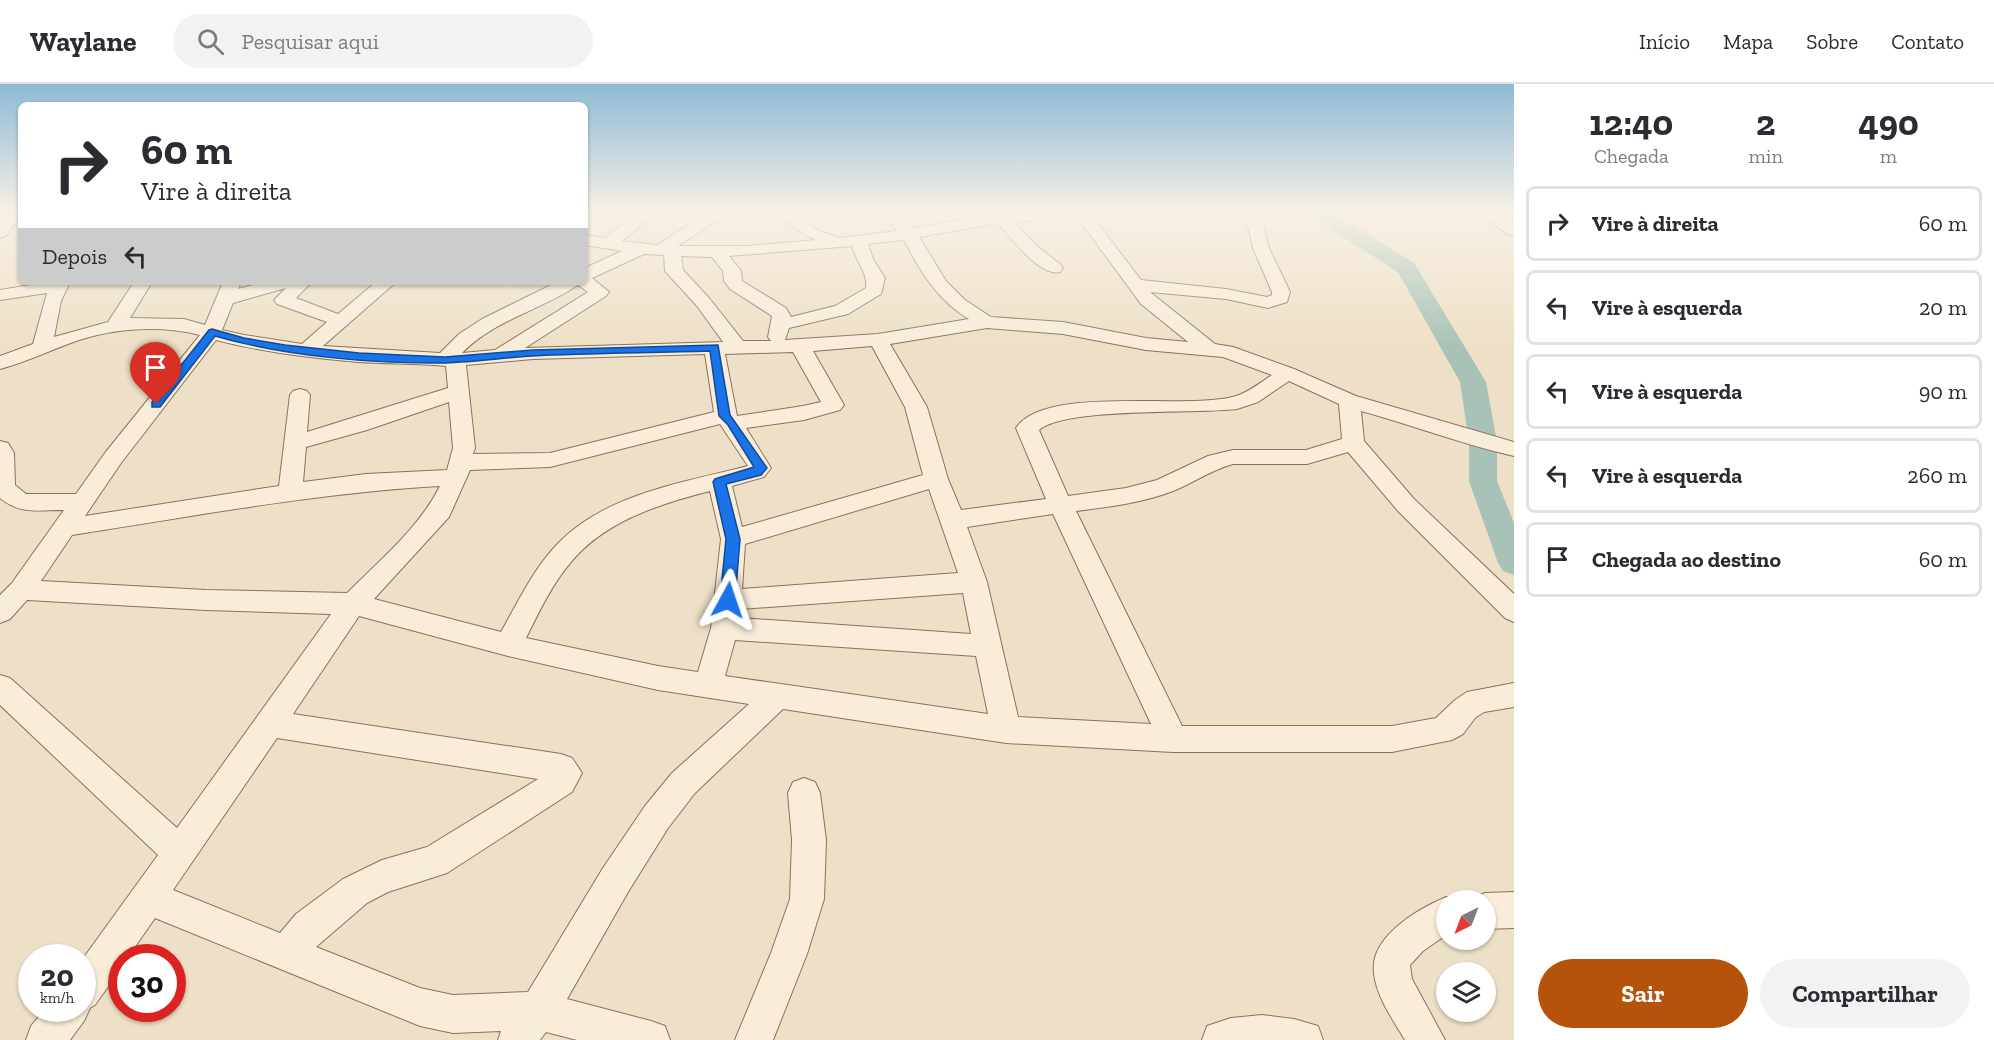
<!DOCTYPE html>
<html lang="pt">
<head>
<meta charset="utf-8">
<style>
  body { margin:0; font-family:"Zilla Slab",serif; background:#f2f2f3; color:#2b2b33; height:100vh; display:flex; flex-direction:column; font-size:22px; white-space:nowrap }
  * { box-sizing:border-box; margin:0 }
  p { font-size:20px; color:#7c7c81 }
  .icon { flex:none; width:33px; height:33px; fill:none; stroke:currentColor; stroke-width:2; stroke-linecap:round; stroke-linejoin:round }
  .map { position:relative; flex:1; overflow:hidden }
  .panel { display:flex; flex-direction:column; background:#fff; width:480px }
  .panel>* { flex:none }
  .banner { position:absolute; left:18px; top:18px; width:570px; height:183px; border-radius:9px; box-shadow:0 2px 4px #0004; background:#fff; color:#2b2b33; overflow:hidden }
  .needle { width:39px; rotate:222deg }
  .tools { position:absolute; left:1436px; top:806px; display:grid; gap:12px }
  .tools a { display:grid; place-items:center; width:60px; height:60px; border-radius:50%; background:#fff; box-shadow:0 2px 4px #0004; font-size:30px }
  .speed { position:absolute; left:18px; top:860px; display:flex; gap:12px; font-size:30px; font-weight:700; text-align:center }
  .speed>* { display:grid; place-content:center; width:78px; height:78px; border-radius:50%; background:#fff; box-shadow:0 2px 4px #0004; line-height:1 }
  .speed small { font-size:15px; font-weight:400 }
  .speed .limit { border:9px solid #d22; background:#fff; color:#111 }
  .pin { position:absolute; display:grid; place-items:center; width:51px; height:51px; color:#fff; margin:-62px -26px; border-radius:50% 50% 50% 0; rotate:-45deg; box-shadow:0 0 6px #0007 }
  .pin .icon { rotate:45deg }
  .me { position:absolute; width:66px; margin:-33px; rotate:5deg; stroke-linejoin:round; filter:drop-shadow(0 0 4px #0008) }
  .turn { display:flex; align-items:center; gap:21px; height:126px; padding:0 24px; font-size:27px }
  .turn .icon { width:78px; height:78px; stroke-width:2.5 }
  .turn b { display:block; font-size:42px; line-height:51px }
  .then { display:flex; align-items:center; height:57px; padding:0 24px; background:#0003; gap:12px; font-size:22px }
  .eta { display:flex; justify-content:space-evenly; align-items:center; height:102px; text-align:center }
  .eta b { font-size:36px; font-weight:700; line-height:42px }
  .action { display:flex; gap:12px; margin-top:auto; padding:12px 24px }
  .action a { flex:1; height:69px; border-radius:36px; background:#b45309; color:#fff; font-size:24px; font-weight:700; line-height:69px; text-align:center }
  .action a+a { background:#f2f2f3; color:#2b2b33 }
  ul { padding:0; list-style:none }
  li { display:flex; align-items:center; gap:18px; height:75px; margin:0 12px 9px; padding:0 12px; border:3px solid #e1e1e2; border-radius:9px }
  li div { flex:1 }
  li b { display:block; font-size:22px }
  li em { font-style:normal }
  header { display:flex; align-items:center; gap:36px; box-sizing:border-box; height:84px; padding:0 30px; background:#fff; border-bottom:2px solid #e1e1e2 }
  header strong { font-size:28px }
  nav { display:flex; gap:33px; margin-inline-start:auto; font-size:21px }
  .search { width:420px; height:54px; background:#f2f2f3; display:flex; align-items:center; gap:15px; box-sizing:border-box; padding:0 21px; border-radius:33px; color:#7c7c81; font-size:22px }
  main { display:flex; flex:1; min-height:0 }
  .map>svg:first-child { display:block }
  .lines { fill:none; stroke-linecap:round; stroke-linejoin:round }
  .river { fill:#a8c2b8; fill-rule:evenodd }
  .minor-casing { stroke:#8a715c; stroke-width:2 }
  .minor { fill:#f9edda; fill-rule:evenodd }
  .route { fill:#1a73e8; stroke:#114b97; stroke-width:1.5 }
</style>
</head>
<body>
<header>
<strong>Waylane</strong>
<div class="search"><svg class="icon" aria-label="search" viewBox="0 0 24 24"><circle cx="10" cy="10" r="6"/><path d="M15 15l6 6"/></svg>Pesquisar aqui</div>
<nav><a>Início</a><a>Mapa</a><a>Sobre</a><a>Contato</a></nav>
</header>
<main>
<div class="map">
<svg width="1514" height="956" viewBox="0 0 1514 956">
  <rect width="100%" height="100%" fill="#eee0c6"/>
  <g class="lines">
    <!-- river -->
    <path class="river" d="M1307,128H1331L1414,179L1486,298L1497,358V397L1514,439V491L1503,487L1498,479L1469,397V358L1460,298L1398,188L1310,132Z"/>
    <defs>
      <path id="minor" d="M7,128H21V131L6,152L0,154V138Z
        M639,128H657L622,157L657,161L709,128H793L817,146L840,154L897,147L882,128H899L913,144L1002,129L1089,128L1141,196L1226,205L1267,213L1272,211V208L1253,164L1248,142L1224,128H1245L1262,136L1269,164L1290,208L1287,218L1268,224L1226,215L1150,208L1215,260L1233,263L1294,285L1356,312L1514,358V372C1462,360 1412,341 1361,327L1364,357L1414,415L1514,510V538L1505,534L1398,427L1348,368L1307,380H1233C1211,386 1193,399 1173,407C1142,419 1108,423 1076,427L1182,642H1392L1436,634L1455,616L1467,608L1514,599V623L1484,628L1475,634L1463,650L1452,656L1392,668H1173L1006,659L783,625L695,709L668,744L628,808L567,915L651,937L665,942L670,956H577L546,948L540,956H498L501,947L453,949L420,942L155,834L128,873H122V883L95,921L90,924L84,937L70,956H26L31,942L46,924H82V876L158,771L0,621V591L10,594L177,744L331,530L206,526L27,516L10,535L0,539V511L12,499L64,426C38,426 21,431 0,414V357L8,359L14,369L15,401L26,410H76L105,369L200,251C161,241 117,244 79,256C53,265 27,278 0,285V272L33,260L47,209L0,216V206L49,198H70L61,217L54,253L108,238L134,198H152L130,234L184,235L205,241L223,198H241L238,205L264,198H312L296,214L338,230L376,198H396L323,262L440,269L459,250L482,235L557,198H585V184L622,167L585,161V151L605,154ZM728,129C741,141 764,128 779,134C792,139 802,151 816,156L747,162H678ZM1077,133L1141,220L1188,258L1146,254L1063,238L991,233L965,216L946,197L919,153L998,139C1011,154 1040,193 1060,188L1063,184L1060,180L1037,162L1014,138ZM904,156C920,187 938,217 969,235L878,250L785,256L789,244L848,230L881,210L885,194L873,175L868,160ZM852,162C856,177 868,189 866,204L835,222L791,233L786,224L742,197L741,187L729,172ZM644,170L664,171L665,187L697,222L723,258L525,264L606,212L609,208L592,194ZM681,172L712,173L723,187L724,197L730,205L772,232L768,253L771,257H743L709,214L683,186ZM578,201L588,208L495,266L462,269C494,236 541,226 578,201ZM286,204L274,216L277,220L327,238L302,260L244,251L222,246L233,219ZM987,244L1063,250L1146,266L1223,273L1272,291C1261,298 1249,308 1236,312C1188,327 1045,300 1016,344L1046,415L961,426L948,395L927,323L890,260ZM216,256C262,268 310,274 358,278C387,280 417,279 446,282L448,304L307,348L310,311L307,307L300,305L293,307L290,311L279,402L85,432L121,379ZM872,262L905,323L923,391L742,443L732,402L764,393L771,384L746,344L804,336L840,326L844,321L813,267ZM793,268L821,318L803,322L737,332L725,270ZM705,270L714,328L550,369L473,370L475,364L466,281L533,275ZM1289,297L1339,320L1342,355L1306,366H1233L1208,372L1157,396L1126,404L1068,412L1039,346C1066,323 1195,330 1237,325L1258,318ZM449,318L453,364L447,386L366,390L303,398L306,363L367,346ZM720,340L748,382C681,399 599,411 552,466C531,490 517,520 501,548L374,515L449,433L470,386L550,383ZM440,402C419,444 380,476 347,509L206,506L41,497L72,451C195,432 316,409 440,402ZM929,405L958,489L742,505L745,460ZM710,407L721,455L711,544L698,588L658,582L526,554C539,528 552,500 571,478C605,437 659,420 710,407ZM1053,430L1151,640L1018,633L987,498L967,443ZM963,509L971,550L739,534L740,525ZM359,532L508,572L658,606L749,620L672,689L645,722L603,784L528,908L453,911L420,904L316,863L367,819L388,808L447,789L572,708L582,689L572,674L561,670L293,630ZM735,556L976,572L988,630L725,592ZM277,654L538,695L427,763L382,776L343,795L296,830L280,849L173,806Z
        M1477,128H1496L1514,140V152L1508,150Z
        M804,694L815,698L820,709L826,756L824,815L807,870L773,956H735L771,869L790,815L792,756L788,709L793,698Z
        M1514,808V844L1485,845V816L1473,815L1485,809Z
        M1446,813L1452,816H1446V851L1423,867L1410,881L1412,895L1445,956H1405C1393,936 1376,912 1374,889C1369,853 1418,825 1446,813Z
        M1262,931L1294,935L1318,942L1323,956H1202L1207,942L1231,934Z"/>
    </defs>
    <!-- minor casing -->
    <use href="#minor" class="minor-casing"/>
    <!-- minor -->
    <use href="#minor" class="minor"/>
  </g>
  <!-- sky -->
  <linearGradient id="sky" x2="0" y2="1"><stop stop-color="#8ebad5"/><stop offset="0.49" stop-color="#f7f1e5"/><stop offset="1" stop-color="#f7f1e5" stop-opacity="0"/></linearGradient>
  <rect width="1514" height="262" fill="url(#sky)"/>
  <!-- route -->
  <path class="route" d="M212,245L244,254L285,261L359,269L445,273L533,266L718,261L730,331L767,384L761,391L726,400L740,455L735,516L733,519H722L720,516L726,455L713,398L715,395L754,383L728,341L719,332L710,267C650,269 591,269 532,272C503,274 474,278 445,279C373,280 284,272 215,252L160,323H152V318L209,246Z"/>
</svg>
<div class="tools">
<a><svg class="needle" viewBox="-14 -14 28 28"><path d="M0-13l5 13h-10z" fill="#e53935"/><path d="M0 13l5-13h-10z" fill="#7c7c81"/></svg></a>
<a><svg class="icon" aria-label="layers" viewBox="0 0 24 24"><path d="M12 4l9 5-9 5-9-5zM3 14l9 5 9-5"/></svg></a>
</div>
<div class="speed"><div>20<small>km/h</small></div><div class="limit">30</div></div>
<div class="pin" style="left:156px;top:320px;background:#d93025"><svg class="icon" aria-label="arrive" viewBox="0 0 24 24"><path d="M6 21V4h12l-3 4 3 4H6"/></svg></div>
<svg class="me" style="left:728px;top:516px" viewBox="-20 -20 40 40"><path d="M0-17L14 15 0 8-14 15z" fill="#1a73e8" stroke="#fff" stroke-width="4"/></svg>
<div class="banner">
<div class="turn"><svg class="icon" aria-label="right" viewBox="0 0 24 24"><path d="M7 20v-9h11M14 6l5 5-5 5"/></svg><div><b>60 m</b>Vire à direita</div></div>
<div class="then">Depois<svg class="icon" aria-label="left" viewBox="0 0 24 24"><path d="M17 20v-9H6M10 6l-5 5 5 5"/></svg></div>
</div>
</div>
<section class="panel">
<div class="eta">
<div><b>12:40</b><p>Chegada</p></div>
<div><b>2</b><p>min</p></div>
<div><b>490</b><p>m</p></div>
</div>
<ul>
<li><svg class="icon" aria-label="right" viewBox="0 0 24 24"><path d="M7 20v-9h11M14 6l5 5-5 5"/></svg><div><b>Vire à direita</b></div><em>60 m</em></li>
<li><svg class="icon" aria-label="left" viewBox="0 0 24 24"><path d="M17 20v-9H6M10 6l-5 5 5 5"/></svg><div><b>Vire à esquerda</b></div><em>20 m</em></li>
<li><svg class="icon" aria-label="left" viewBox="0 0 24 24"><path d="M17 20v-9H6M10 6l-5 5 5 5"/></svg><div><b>Vire à esquerda</b></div><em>90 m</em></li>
<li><svg class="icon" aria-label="left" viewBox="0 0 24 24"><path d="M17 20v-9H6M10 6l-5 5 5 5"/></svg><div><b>Vire à esquerda</b></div><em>260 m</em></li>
<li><svg class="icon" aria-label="arrive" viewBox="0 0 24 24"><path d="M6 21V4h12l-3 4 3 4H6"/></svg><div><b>Chegada ao destino</b></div><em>60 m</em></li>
</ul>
<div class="action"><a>Sair</a><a>Compartilhar</a></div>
</section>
</main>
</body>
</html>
